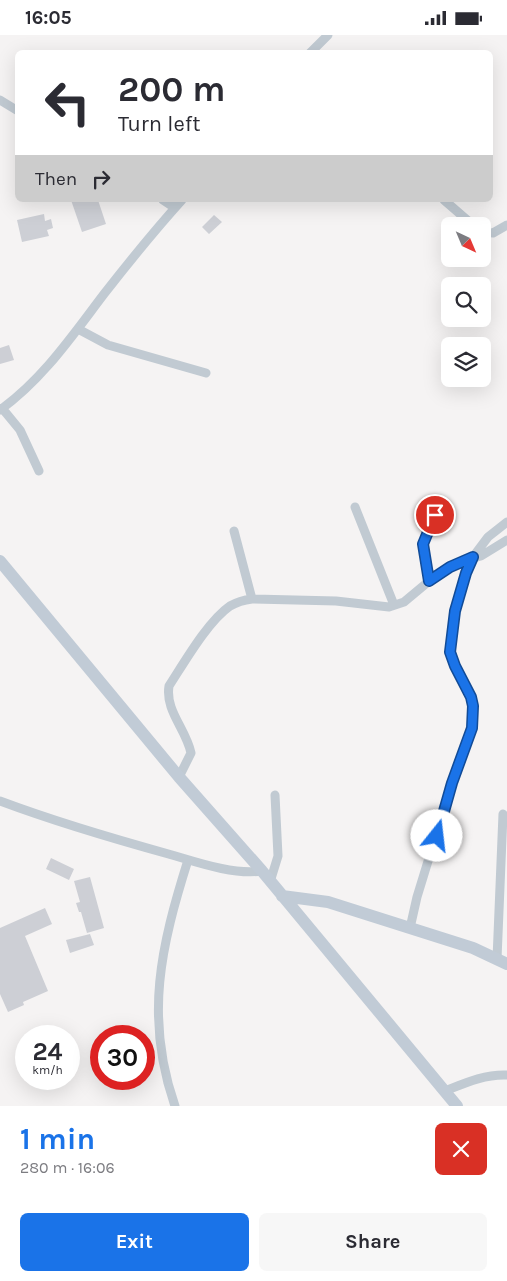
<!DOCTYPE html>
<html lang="en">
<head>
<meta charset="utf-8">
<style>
  body { margin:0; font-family:Karla,sans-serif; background:#f7f7f7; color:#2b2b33; height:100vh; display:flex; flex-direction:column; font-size:19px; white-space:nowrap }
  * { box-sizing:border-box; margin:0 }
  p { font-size:16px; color:#7c7c81 }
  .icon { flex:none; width:28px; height:28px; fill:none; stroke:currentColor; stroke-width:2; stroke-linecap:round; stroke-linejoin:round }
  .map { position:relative; height:1071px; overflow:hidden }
  .sheet { display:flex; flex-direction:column; background:#fff; flex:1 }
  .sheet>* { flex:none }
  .top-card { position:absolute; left:15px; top:15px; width:478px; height:152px; border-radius:8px; box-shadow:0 5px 20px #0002; background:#fff; color:#2b2b33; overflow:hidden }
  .needle { width:32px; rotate:136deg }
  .fabs { position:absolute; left:441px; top:182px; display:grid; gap:10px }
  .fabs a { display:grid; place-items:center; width:50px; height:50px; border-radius:8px; background:#fff; box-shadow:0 5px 20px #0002; font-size:25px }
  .speed { position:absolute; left:15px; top:990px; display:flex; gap:10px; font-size:25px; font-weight:700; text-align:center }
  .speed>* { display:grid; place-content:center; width:65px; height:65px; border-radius:50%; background:#fff; box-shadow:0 5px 20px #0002; line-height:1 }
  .speed small { font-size:12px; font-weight:400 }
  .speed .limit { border:8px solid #d22; background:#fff; color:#111 }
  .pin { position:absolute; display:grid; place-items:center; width:42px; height:42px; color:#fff; margin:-21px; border:2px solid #fff; border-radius:50%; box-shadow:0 1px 5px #0007 }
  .me { position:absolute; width:55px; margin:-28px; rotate:16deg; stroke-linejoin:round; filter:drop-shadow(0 0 4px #0008) }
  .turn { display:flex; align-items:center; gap:18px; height:105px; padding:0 20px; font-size:22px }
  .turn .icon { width:65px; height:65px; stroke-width:2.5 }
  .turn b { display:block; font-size:35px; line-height:42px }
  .then { display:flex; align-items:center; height:48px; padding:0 20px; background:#0003; gap:10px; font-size:19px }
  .round { display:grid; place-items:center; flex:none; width:52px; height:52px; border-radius:8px; background:#f7f7f7 }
  .head { display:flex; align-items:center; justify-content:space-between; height:85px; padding:0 20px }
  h1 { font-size:30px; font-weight:700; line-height:38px; color:#1a73e8 }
  .action { display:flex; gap:10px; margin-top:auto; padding:10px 20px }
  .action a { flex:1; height:58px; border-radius:8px; background:#1a73e8; color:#fff; font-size:20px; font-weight:700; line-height:58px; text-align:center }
  .action a+a { background:#f7f7f7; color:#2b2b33 }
  .status { display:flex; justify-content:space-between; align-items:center; height:35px; padding:0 25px; background:#fff; direction:ltr }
  .status svg { height:14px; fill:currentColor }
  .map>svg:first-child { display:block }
  .building { fill:#cdcfd5 }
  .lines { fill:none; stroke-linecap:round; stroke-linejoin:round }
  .street { stroke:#c1cad2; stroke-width:9 }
  .secondary { stroke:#c1cbd6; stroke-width:12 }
  .route-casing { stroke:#114b97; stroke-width:12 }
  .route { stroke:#1a73e8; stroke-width:9 }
</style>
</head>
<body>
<div class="status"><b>16:05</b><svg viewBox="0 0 49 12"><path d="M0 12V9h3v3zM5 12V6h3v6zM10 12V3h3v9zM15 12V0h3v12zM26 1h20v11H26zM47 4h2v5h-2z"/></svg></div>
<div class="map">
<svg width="507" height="1071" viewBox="0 0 507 1071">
  <rect width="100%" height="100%" fill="#f5f3f3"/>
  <!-- building -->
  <path class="building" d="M71,165H98L106,189L82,197Z
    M44,179L45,186L51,184L53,193L47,195L49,201L22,207L17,185Z
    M214,180L222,187L209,199L202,192Z
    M9,310L14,325L0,329V313Z
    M51,823L74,834L69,845L46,834Z
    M90,842L104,893L87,898L81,877H79L76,868L80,867L74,846Z
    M45,873L52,889L25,901L48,956L23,967L24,970L8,977L0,959V893Z
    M90,899L94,910L70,918L66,905Z"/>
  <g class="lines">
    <!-- street -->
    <path class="street" d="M310,18L328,0
      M0,65L18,76
      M163,165L175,173
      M444,165L474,191
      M482,197L493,198L507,190
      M78,294L108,310L206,338
      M2,373L20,395L39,436
      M0,375C43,344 72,301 104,259C129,227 155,195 182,165
      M355,472L394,570
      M234,496L252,564
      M429,547L423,509L435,480
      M179,742L191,718C186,694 165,676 169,651C184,628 208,586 230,571C237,567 244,565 252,564L336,566L389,572L404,567L434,542L450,532L462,526L481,521L507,505
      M0,766C56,787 114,804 172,820C199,828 234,840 262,836
      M270,847L278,821L275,760
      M410,893L417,862L452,748L472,693L473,671L471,662L455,631L450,617L455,576L466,538L473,522L488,502L507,487
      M497,924L503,779
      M445,1056C465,1048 485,1039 507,1040
      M175,1071C144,982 161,911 188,825"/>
    <!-- secondary -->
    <path class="secondary" d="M0,526L179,742L262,836L457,1071
      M282,861L328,867L473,913L507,929"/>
  </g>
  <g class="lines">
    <defs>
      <path id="route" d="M435,480L423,509L429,546L450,532L473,522L466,538L455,576L450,617L455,631L471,662L473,671L472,693L452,748L437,801"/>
    </defs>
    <!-- route casing -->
    <use href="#route" class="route-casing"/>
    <!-- route -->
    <use href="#route" class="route"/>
  </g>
</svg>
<div class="fabs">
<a><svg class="needle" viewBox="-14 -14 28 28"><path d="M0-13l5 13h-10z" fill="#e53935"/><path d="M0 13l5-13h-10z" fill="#7c7c81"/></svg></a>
<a><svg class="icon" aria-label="search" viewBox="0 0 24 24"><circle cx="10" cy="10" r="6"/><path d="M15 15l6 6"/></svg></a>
<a><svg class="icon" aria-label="layers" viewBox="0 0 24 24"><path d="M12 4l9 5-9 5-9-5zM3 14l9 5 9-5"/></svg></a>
</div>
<div class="speed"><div>24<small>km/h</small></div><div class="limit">30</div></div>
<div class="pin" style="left:435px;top:480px;background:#d93025"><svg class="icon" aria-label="arrive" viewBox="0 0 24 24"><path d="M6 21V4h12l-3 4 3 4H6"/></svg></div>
<svg class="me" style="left:437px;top:801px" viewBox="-20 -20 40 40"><circle r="19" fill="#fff"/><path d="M0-13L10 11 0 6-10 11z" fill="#1a73e8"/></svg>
<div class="top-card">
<div class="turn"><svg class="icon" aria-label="left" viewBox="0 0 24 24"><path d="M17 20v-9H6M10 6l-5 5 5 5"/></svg><div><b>200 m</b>Turn left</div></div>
<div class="then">Then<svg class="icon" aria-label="right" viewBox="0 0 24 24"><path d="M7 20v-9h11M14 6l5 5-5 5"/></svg></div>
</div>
</div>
<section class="sheet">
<div class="head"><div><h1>1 min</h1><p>280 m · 16:06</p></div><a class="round" style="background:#d93025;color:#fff"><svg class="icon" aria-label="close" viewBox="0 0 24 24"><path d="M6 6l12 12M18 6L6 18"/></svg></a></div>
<div class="action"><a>Exit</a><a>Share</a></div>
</section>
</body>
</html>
